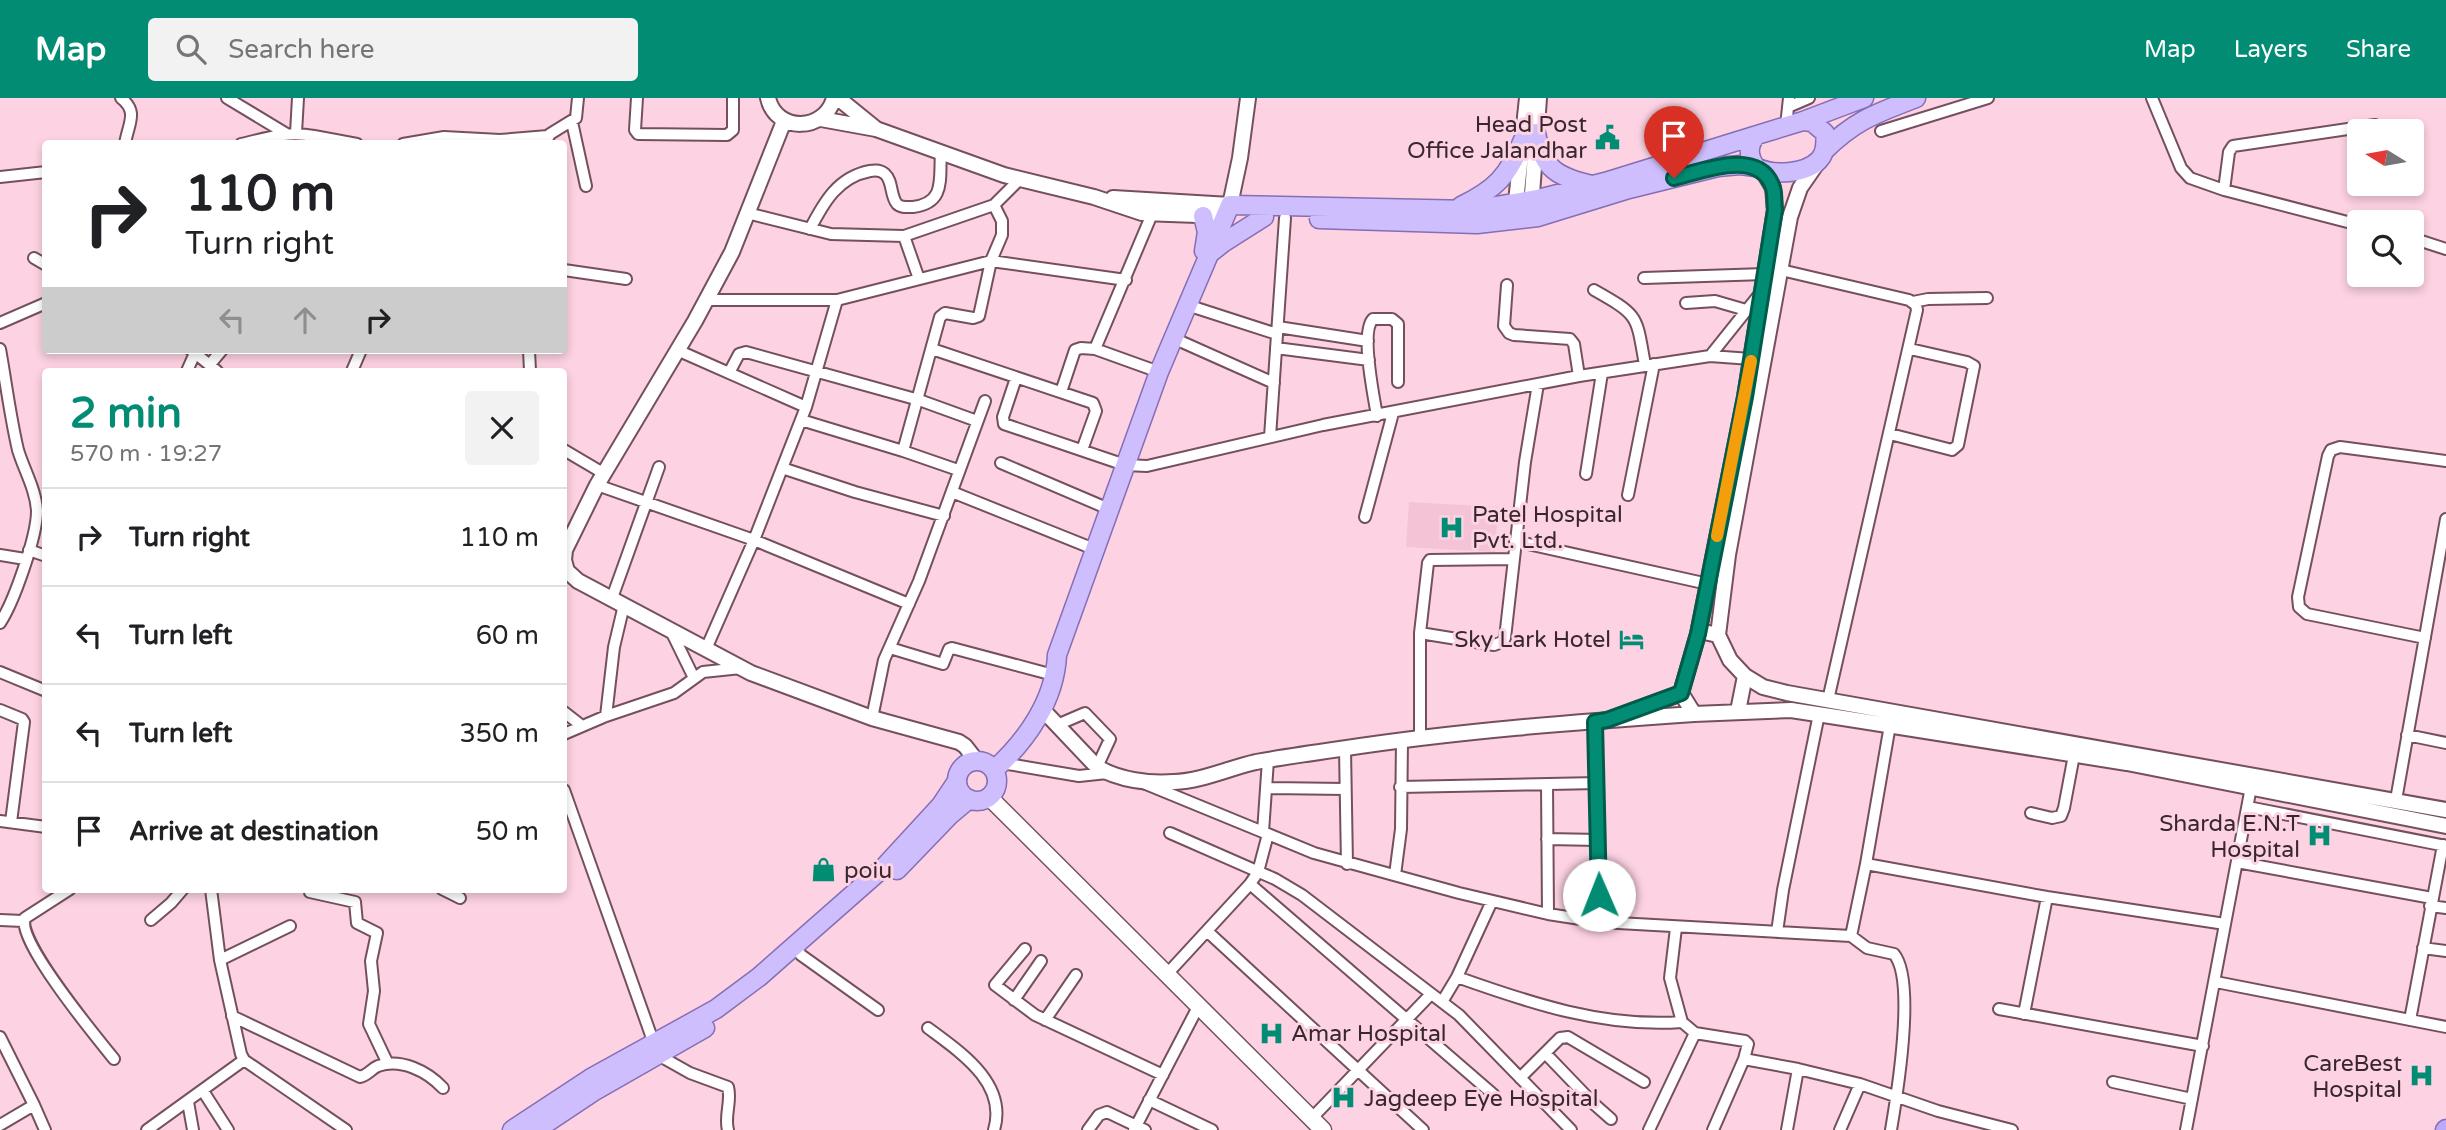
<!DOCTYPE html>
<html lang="en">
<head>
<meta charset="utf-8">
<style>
  body { margin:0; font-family:"Varela Round",sans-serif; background:#f2f2f2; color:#202124; height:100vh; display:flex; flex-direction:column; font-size:26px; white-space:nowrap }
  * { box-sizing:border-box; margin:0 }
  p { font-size:23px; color:#757577 }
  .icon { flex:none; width:38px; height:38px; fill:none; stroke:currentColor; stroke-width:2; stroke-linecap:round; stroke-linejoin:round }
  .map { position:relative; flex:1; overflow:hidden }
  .sheet { position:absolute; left:42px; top:270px; width:525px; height:525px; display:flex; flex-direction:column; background:#fff; border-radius:7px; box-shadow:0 4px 10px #0003 }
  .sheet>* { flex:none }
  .guide { position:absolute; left:42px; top:42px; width:525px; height:214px; border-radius:7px; box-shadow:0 4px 10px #0003; background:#fff; color:#202124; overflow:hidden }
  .needle { width:46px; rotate:281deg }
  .buttons { position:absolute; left:2347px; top:21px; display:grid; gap:14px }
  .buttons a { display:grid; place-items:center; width:77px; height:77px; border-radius:7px; background:#fff; box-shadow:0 4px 10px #0003; font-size:35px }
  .pin { position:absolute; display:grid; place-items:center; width:60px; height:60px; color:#fff; margin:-72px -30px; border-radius:50% 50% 50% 0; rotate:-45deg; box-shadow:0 0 7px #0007 }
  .pin .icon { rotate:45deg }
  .me { position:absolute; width:77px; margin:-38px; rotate:359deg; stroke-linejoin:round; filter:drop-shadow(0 0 5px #0008) }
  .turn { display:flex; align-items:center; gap:24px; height:147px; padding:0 28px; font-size:32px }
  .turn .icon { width:91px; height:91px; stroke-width:2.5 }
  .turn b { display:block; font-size:49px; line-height:60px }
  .lanes { display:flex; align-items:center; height:66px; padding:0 28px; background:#0003; justify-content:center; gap:35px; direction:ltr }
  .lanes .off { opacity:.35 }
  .round { display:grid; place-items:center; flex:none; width:74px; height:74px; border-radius:7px; background:#f2f2f2 }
  .headline { display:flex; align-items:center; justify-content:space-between; height:119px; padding:0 28px }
  h1 { font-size:42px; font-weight:700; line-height:52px; color:#028c73 }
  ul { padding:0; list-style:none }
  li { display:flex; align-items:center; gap:21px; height:98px; padding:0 28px; border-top:2px solid #e0e0e0 }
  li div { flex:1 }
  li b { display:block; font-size:26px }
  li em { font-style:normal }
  header { display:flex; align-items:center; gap:42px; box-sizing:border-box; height:98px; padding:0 35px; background:#028c73; color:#fff }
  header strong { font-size:33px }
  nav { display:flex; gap:38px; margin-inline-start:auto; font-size:24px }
  .search { width:490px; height:63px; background:#f2f2f2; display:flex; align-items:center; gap:18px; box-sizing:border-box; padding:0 24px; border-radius:7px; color:#757577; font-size:26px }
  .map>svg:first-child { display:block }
  .built { fill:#f5c3d6 }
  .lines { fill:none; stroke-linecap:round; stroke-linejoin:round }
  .minor-casing { stroke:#74505e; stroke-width:14 }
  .tertiary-casing { stroke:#74505e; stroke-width:18 }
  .secondary-casing { stroke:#74505e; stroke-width:19 }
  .primary-casing { stroke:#856eb4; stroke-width:21 }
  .trunk-casing { stroke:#856eb4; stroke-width:21 }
  .minor { stroke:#fff; stroke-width:10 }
  .tertiary { stroke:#fff; stroke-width:14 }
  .secondary { stroke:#fff; stroke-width:16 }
  .primary { stroke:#cebefd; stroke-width:18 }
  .trunk { stroke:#bea8fc; stroke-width:18 }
  .route-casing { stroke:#015b4b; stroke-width:18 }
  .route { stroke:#028c73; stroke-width:12 }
  .slow { stroke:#f59e0b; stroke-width:12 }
  .labels { text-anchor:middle; stroke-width:6; stroke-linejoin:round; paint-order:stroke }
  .poi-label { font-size:23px; fill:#38282e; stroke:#fdd2e2; text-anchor:end }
</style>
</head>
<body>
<header>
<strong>Map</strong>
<div class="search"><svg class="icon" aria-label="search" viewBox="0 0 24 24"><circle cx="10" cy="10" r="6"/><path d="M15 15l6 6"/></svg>Search here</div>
<nav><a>Map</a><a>Layers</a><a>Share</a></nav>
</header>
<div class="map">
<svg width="2446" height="1032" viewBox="0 0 2446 1032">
  <rect width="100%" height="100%" fill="#fdd2e2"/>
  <!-- built -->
  <path class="built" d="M1409,404L1498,409L1495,454L1406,449Z"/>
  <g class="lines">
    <defs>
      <path id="minor" d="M121,0C139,14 128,26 125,46
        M227,0L285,35
        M637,0L635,32L638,36L727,37L733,32V0
        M2152,0L2181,70L2190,80L2224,92L2359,127
        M1788,9L1809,0
        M572,24L586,88
        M1786,28L1789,0
        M1881,33L1988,0
        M296,35L298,0
        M314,38L357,46
        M546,43L550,36L576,20L578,0
        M241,46C268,40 286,33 314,38V46
        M403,46L444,39L500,42L548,38
        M0,79L46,74
        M2224,92L2229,54L2233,48L2375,27
        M747,115L831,136L904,138
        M1152,116L1095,251L1159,274
        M810,131C824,104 838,79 870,73C875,72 881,72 885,76C893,83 890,98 897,106C901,110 907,109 913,109C946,105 939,81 941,55
        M2412,140L2446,151
        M34,160L46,167
        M564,172L626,181
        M1781,172L1909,202L1916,207L1917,212L1828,602
        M1644,180L1765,176
        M919,181L904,138L994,107
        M1507,187L1504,228L1509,235L1514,237L1570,241L1574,246L1579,278
        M1594,192C1640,218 1636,217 1645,267
        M706,202H837L991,163L1126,182
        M1913,204L1928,201L1987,200
        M1686,205L1715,203L1746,212
        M1187,207L1277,236
        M0,225L46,205
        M1278,229L1368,243
        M1173,240L1274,285
        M1276,250L1369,262
        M0,251C6,284 10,318 18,352C24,372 36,392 37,413C37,438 14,504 0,525
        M932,251L1093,305L1096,313L1082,352
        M529,252L530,273
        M677,252L806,309
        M195,255L217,273
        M1710,258L1762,193
        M211,265L222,252
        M187,273L195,255L191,252
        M352,273L361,252
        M729,275L739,256L746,254L919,302L977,323
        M1016,280L1003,319L1004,326L1125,367L1147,368L1323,327L1579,278L1710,258L1751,261
        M1061,294L1075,252L1081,250L1095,251
        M1377,318C1374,299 1360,234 1373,221H1392L1398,226V284
        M801,322L903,353L940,219L945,215L973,220L979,218L991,163L1002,137V123L994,107L1020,81
        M1890,336L1952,352L1958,347L1974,268L1967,264L1910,251
        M1270,339L1285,120
        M564,352L603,375
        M903,353L958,372
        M1001,365L1109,411
        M782,370L855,394L944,418
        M1586,376L1602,275
        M597,387L754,442L909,506
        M952,394L1094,451
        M1628,397L1654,266
        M1365,419L1393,315
        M1515,443L1708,486
        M29,452L46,458
        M0,457L25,461
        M612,500L659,369
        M671,533L694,580
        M1420,535L1494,547L1502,544L1505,540L1525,364L1538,286
        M2425,540L2307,516L2299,509L2298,499L2328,358L2331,352L2340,349L2446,363
        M890,550L943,566L949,551L952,550L1046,575
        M706,551L754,442L806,309L837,202
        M0,574L46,593
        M0,612L22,621L24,624L11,724
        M564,614L582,628
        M606,618L614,549L624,507
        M872,620L884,562L919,483L985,303
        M1595,623L1600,824
        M1057,627L1085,615L1110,641L1097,669
        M564,636L606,618L674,595L703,574L741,570
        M2407,637L2446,645
        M1420,641V535L1428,465L1430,462L1513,461
        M1345,651L1347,766
        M1002,665L1079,678L1107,675
        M1146,686L1314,755L1459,795L1548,816L1600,824L1851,838L1867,850L1894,856C1916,882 1897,997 1891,1032
        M1547,686L1548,816
        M1400,689L1598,685
        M1268,690L1345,691
        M564,692L658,957L690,975L728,989C732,1003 724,1018 728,1032
        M2396,702L2446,421
        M2248,709L2446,748
        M2031,715L2052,720L2061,718L2064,710L2074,657
        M0,723L46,729
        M1263,734L1268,662
        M1170,735L1275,781L1302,797L1459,917L1571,1032
        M1547,741L1599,742
        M2237,764L2432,800
        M1866,766L2047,799L2225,826
        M1395,777L1401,731L1402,643
        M1250,786L1494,997
        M70,791L25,820C16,842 97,940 114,961
        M211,791L220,862L241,956L244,962L346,1032
        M310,791V794L355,804L357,825L377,835L371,863L374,893L369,926L388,966
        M442,791L460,800
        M2430,808L2446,810
        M0,822L23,823
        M151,822L171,805L183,791
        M1208,834L1423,1032
        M1777,834L1783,792L1819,616
        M1851,838L1866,766L1890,627
        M794,848L801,857L878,912
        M2423,850L2446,853
        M1025,851L995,887L1035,917L1163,977
        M220,862L290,828
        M1168,875L1250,786L1258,774L1268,736
        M1457,879C1530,905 1604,930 1682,924L1670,880L1676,830
        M2216,884L2446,929
        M1014,902L1041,863
        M1442,904L1457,879L1492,803
        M1999,911L2203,948
        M2024,916L2047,799
        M232,918L360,979C368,977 371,971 378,968C401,960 427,973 443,990
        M1045,922L1076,877
        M2410,922L2443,747
        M1682,924L1695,935L1745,943L1748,946L1744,961L1713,1032
        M928,930C960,954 1008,985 994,1032
        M0,939L34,1007
        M1545,955L1594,1006L1611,1021
        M1744,961L1798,971L1860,986L1938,1013L2012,1032
        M1520,980L1560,940L1568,939L1644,984
        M2113,984L2192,1001
        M203,993L228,1032
        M1149,1002L1212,1032
        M188,1004L193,1032
        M1312,1020L1431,896
        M0,1027L34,1007L45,1032
        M147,1032L244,962
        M1088,1032L1099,1017L1107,1014L1145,1032
        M1134,1032L1199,907
        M1649,1032L1695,935
        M1787,1032L1798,971
        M1840,1032L1860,986
        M2186,1032L2251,689"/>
      <path id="tertiary" d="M768,0C776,35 825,34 834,0
        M838,0L875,30
        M821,21L876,31L1004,77L1094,99L1142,115L1225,118
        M1113,100L1230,107L1240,60L1248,0
        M1531,110L1539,0
        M1515,113L1527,0
        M564,462L565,452L597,387L695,223L732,154L784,23
        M564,462L567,473L578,483L751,575L872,620L959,644L965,648L976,662
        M1698,536L1745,299L1768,157L1775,112L1773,90L1763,73
        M1718,537L1728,457L1790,119L1800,90L1818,64
        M1745,578L1763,589L1787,595L2446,712
        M1042,611L1097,669C1119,682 1149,686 1174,684C1202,683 1229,670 1256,664C1284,659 1312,655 1340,651C1457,633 1576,624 1694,616
        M1738,613L1745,578L1730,562L1718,537L1704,534L1698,536L1681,595L1694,616L1791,612L1843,620L2127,665L2446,728
        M1625,616L1681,595"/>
      <path id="secondary" d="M989,699L1323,1032"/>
      <path id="primary" d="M1803,23L1812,24L1825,35C1826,44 1826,55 1819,62C1806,76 1772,78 1756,69C1748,59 1747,47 1757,37Z
        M1803,23L1864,0
        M1536,35C1543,71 1557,79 1592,87
        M1824,53C1855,22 1877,15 1916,0
        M1461,108C1496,91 1508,78 1523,42
        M1203,118L1207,134L1204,153
        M1319,121L1477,126L1538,119L1629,91L1718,69L1740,67L1756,69
        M1209,156L1223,145L1264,119
        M957 683a20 20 0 1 1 40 0a20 20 0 1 1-40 0Z
        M994,672C1027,642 1055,602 1057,557L1159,274L1230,107L1472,112L1538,101L1605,84L1757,37
        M897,772L950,717L969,701
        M512,1032L591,980L716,911L759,879L884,769L941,707L957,683
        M536,1032L593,994L705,930"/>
      <path id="trunk" d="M2445,1032L2446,1031"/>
    </defs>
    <!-- minor casing -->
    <use href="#minor" class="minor-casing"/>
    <!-- tertiary casing -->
    <use href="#tertiary" class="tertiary-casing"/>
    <!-- secondary casing -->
    <use href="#secondary" class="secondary-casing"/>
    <!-- primary casing -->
    <use href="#primary" class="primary-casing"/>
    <!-- trunk casing -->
    <use href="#trunk" class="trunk-casing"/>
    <!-- minor -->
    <use href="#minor" class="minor"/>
    <!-- tertiary -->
    <use href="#tertiary" class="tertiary"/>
    <!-- secondary -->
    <use href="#secondary" class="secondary"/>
    <!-- primary -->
    <use href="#primary" class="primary"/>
    <!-- trunk -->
    <use href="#trunk" class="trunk"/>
  </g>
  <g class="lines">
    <defs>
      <path id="route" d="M1599,797L1595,624L1607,622L1681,595L1698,536L1745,299L1775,112C1774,105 1775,96 1773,90C1760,49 1702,73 1674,80"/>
    </defs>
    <!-- route casing -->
    <use href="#route" class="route-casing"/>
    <!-- route -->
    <use href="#route" class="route"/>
    <!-- slow -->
    <path class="slow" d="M1717,438L1751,263"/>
  </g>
  <!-- icons -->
  <defs>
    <symbol id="civic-bare" viewBox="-9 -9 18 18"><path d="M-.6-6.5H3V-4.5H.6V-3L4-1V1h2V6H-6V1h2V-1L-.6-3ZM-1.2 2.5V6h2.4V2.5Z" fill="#028c73" stroke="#fdd2e2" stroke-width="2.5" paint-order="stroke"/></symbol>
    <symbol id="hospital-bare" viewBox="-9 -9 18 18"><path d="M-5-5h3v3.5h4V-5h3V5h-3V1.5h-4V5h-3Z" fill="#028c73" stroke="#fdd2e2" stroke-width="2.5" paint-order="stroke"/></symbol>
    <symbol id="hotel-bare" viewBox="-9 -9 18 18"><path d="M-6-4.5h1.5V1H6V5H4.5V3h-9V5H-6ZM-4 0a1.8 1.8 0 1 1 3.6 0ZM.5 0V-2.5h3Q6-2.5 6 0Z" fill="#028c73" stroke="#fdd2e2" stroke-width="2.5" paint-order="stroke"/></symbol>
    <symbol id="shop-bare" viewBox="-9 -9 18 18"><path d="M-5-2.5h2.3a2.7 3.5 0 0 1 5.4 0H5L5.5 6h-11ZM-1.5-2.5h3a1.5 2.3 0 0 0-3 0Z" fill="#028c73" stroke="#fdd2e2" stroke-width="2.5" paint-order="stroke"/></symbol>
  </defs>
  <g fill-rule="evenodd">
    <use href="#civic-bare" x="1590" y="22" width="35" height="35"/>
    <use href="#hospital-bare" x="1434" y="412" width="35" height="35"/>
    <use href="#hotel-bare" x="1614" y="524" width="35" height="35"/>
    <use href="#hospital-bare" x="2302" y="720" width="35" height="35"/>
    <use href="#shop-bare" x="806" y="754" width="35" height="35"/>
    <use href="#hospital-bare" x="1254" y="918" width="35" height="35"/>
    <use href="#hospital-bare" x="2404" y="960" width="35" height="35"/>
    <use href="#hospital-bare" x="1326" y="982" width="35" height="35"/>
  </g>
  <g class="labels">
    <!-- poi labels -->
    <g class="poi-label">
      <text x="1587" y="34">Head Post<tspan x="1587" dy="26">Office Jalandhar</tspan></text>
      <text x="1472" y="424" text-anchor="start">Patel Hospital<tspan x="1472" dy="26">Pvt. Ltd.</tspan></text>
      <text x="1611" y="549">Sky Lark Hotel</text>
      <text x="2300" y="733">Sharda E.N.T<tspan x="2300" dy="26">Hospital</tspan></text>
      <text x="844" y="780" text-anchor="start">poiu</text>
      <text x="1291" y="943" text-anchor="start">Amar Hospital</text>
      <text x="2402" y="973">CareBest<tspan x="2402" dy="26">Hospital</tspan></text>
      <text x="1364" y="1008" text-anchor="start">Jagdeep Eye Hospital</text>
    </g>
  </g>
</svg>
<div class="buttons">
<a><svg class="needle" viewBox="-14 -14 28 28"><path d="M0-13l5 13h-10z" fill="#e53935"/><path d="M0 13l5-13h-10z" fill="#757577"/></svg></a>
<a><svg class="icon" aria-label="search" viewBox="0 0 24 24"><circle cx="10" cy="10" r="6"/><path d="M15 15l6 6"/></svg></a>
</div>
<div class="pin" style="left:1674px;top:80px;background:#d93025"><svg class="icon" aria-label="arrive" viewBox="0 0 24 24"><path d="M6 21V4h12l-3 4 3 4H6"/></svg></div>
<svg class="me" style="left:1599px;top:797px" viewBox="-20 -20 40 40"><circle r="19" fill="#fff"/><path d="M0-13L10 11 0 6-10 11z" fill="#028c73"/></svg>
<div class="guide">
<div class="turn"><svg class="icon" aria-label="right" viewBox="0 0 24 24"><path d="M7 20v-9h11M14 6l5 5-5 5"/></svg><div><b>110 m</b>Turn right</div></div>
<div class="lanes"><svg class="icon off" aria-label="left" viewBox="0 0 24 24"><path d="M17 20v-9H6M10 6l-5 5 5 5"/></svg><svg class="icon off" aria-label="ahead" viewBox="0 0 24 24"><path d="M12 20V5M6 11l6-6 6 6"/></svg><svg class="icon" aria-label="right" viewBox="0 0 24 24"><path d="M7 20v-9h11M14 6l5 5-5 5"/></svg></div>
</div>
<section class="sheet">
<div class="headline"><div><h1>2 min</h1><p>570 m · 19:27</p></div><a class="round"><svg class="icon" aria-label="close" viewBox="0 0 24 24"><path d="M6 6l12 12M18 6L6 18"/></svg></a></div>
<ul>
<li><svg class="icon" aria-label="right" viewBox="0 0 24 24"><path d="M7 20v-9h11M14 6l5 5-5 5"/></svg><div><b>Turn right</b></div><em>110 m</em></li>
<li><svg class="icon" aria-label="left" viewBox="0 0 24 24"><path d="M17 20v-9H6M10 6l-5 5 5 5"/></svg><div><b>Turn left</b></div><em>60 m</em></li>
<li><svg class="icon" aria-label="left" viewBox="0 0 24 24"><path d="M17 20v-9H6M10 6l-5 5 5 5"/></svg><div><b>Turn left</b></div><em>350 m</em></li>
<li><svg class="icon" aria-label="arrive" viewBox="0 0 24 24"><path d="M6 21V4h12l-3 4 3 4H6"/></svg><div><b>Arrive at destination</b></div><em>50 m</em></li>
</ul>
</section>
</div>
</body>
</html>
